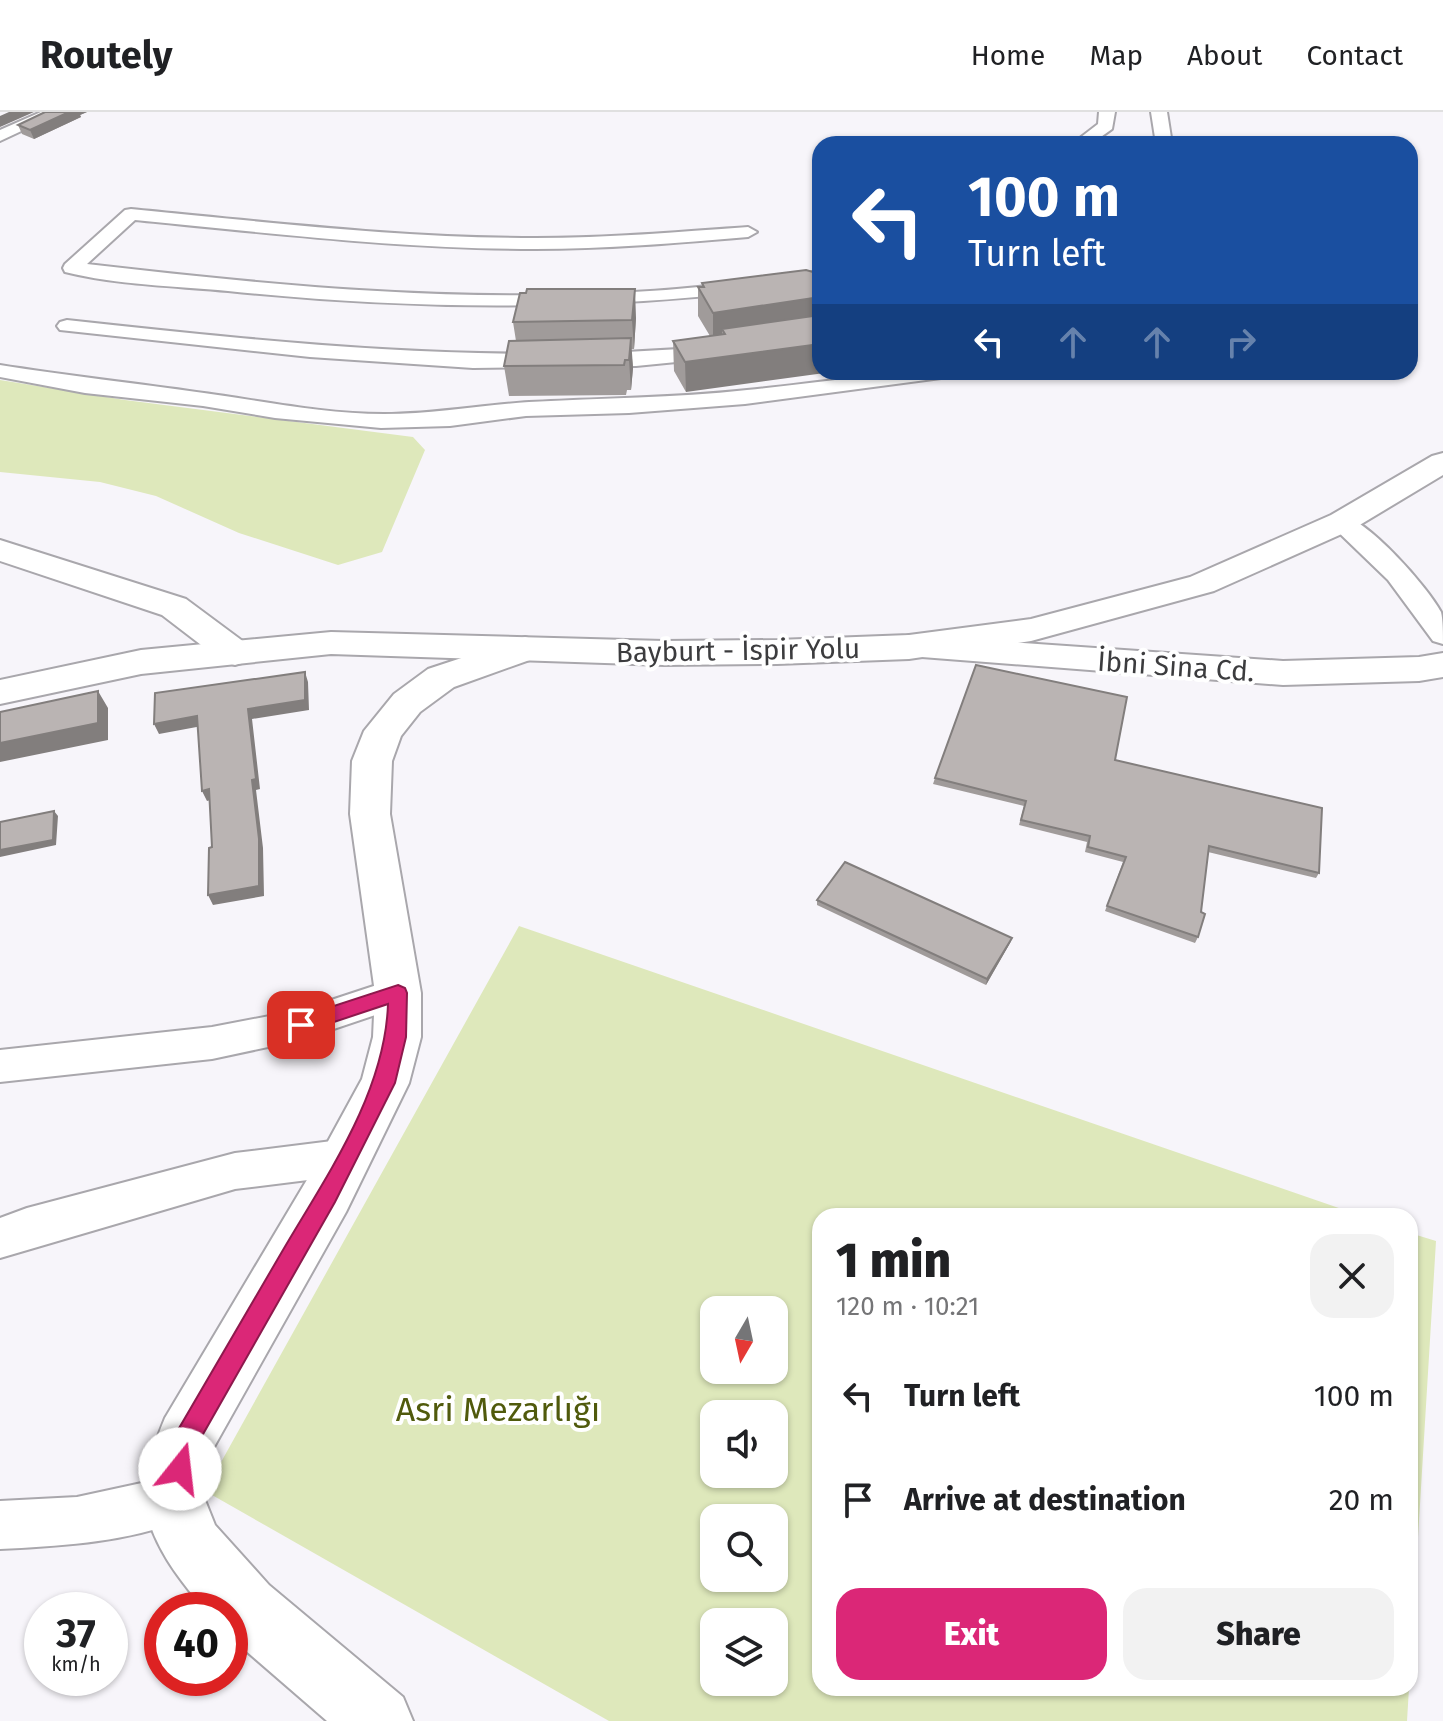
<!DOCTYPE html>
<html lang="en">
<head>
<meta charset="utf-8">
<style>
  body { margin:0; font-family:"Fira Sans",sans-serif; background:#f2f2f2; color:#202124; height:100vh; display:flex; flex-direction:column; font-size:30px; white-space:nowrap }
  * { box-sizing:border-box; margin:0 }
  p { font-size:26px; color:#757577 }
  .icon { flex:none; width:44px; height:44px; fill:none; stroke:currentColor; stroke-width:2; stroke-linecap:round; stroke-linejoin:round }
  .map { position:relative; flex:1; overflow:hidden }
  .panel { position:absolute; left:812px; top:1096px; width:606px; height:488px; display:flex; flex-direction:column; background:#fff; border-radius:24px; box-shadow:0 2px 6px #0004 }
  .panel>* { flex:none }
  .guide { position:absolute; left:812px; top:24px; width:606px; height:244px; border-radius:24px; box-shadow:0 2px 6px #0004; background:#1a4fa0; color:#fff; overflow:hidden }
  .needle { width:52px; rotate:189deg }
  .tools { position:absolute; left:700px; top:1184px; display:grid; gap:16px }
  .tools a { display:grid; place-items:center; width:88px; height:88px; border-radius:16px; background:#fff; box-shadow:0 2px 6px #0004; font-size:40px }
  .speed { position:absolute; left:24px; top:1480px; display:flex; gap:16px; font-size:40px; font-weight:700; text-align:center }
  .speed>* { display:grid; place-content:center; width:104px; height:104px; border-radius:50%; background:#fff; box-shadow:0 2px 6px #0004; line-height:1 }
  .speed small { font-size:20px; font-weight:400 }
  .speed .limit { border:12px solid #d22; background:#fff; color:#111 }
  .pin { position:absolute; display:grid; place-items:center; width:68px; height:68px; color:#fff; margin:-34px; border-radius:16px; box-shadow:0 4px 12px #0006 }
  .me { position:absolute; width:88px; margin:-44px; rotate:16deg; stroke-linejoin:round; filter:drop-shadow(0 0 6px #0008) }
  .turn { display:flex; align-items:center; gap:28px; height:168px; padding:0 24px; font-size:36px }
  .turn .icon { width:104px; height:104px; stroke-width:2.5 }
  .turn b { display:block; font-size:56px; line-height:68px }
  .lanes { display:flex; align-items:center; height:76px; padding:0 24px; background:#0003; justify-content:center; gap:40px; direction:ltr }
  .lanes .off { opacity:.35 }
  .round { display:grid; place-items:center; flex:none; width:84px; height:84px; border-radius:24px; background:#f2f2f2 }
  .overview { display:flex; align-items:center; justify-content:space-between; height:136px; padding:0 24px }
  h1 { font-size:48px; font-weight:800; line-height:60px }
  .action { display:flex; gap:16px; margin-top:auto; padding:16px 24px }
  .action a { flex:1; height:92px; border-radius:24px; background:#db2777; color:#fff; font-size:32px; font-weight:800; line-height:92px; text-align:center }
  .action a+a { background:#f2f2f2; color:#202124 }
  ul { padding:0; list-style:none }
  li { display:flex; align-items:center; gap:24px; height:104px; padding:0 24px }
  li div { flex:1 }
  li b { display:block; font-size:30px }
  li em { font-style:normal }
  header { display:flex; align-items:center; gap:48px; box-sizing:border-box; height:112px; padding:0 40px; background:#fff; border-bottom:2px solid #e0e0e0 }
  header strong { font-size:38px }
  nav { display:flex; gap:44px; margin-inline-start:auto; font-size:28px }
  .map>svg:first-child { display:block }
  .green { fill:#dee8bb; fill-rule:evenodd }
  .lines { fill:none; stroke-linecap:round; stroke-linejoin:round }
  .street-casing { stroke:#a9a7ac; stroke-width:4 }
  .secondary-casing { stroke:#a9a7ac; stroke-width:4 }
  .primary-casing { stroke:#a9a7ac; stroke-width:4 }
  .street { fill:#fff; fill-rule:evenodd }
  .secondary { fill:#fff; fill-rule:evenodd }
  .primary { fill:#fff; fill-rule:evenodd }
  .wall { fill:#a09b9a }
  .shaded-wall { fill:#827e7d }
  .building { fill:#bab4b3; stroke:#827e7d; stroke-width:2 }
  .route { fill:#db2777; stroke:#8e194d; stroke-width:2 }
  .labels { text-anchor:middle; stroke-width:8; stroke-linejoin:round; paint-order:stroke }
  .street-label { font-size:28px; fill:#3c3c3e; stroke:#fff }
  .near-park-label { font-size:34px; fill:#505a0c; stroke:#fff }
</style>
</head>
<body>
<header>
<strong>Routely</strong>
<nav><a>Home</a><a>Map</a><a>About</a><a>Contact</a></nav>
</header>
<div class="map">
<svg width="1443" height="1609" viewBox="0 0 1443 1609">
  <rect width="100%" height="100%" fill="#f7f5fa"/>
  <!-- green -->
  <path class="green" d="M0,268L125,288L413,325L425,338L382,440L338,453L239,421L156,384L100,370L0,360Z
    M519,814L1362,1104H820V1576H1409L1407,1609H609L205,1379ZM714,1198H774V1258H714ZM714,1302H774V1362H714ZM714,1406H774V1466H714ZM714,1510H774V1570H714Z
    M1410,1121L1436,1129L1410,1557Z"/>
  <g class="lines">
    <defs>
      <path id="street" d="M41,0H62L0,29V18Z
        M1099,0H1115L1112,17L1091,32H1072L1098,12Z
        M1151,0H1167L1172,32H1156Z
        M131,97C266,110 401,126 536,126C607,126 677,120 748,115L757,120L748,125C677,131 606,137 535,137C402,137 268,121 135,108L87,152C268,173 450,191 633,180C696,177 758,168 820,159V171C619,199 429,200 228,179C175,174 117,173 65,160L63,156L65,152L125,98Z
        M67,208C288,232 494,254 717,234L727,240L717,246L636,254L473,256L310,245L60,218L57,214L60,210Z
        M0,253C68,264 136,271 204,281C263,289 324,302 384,302C433,302 481,293 529,290C602,286 674,286 747,278C816,271 882,260 952,260L941,266L745,292L629,301L526,304L450,314L381,316L275,306L203,294L85,281L0,265Z
        M1342,403C1369,409 1428,475 1441,500C1443,508 1443,522 1443,532L1433,529L1388,468L1333,415L1330,410L1333,405Z
        M398,866L411,871L416,881L411,891L301,928L212,947L0,970V938L212,915L301,898Z
        M348,1027L362,1032L368,1045L362,1058L348,1063L235,1077L0,1146V1106L27,1096L235,1041Z
        M174,1364L191,1371L198,1388L191,1405C131,1430 64,1434 0,1437V1389L77,1385Z"/>
      <path id="secondary" d="M0,428L186,487L248,533L253,541L248,549L235,553L222,549L162,503L0,449Z
        M909,523L1283,549L1419,545L1443,541V565L1419,569L1283,573L896,543L891,535L896,527Z
        M525,525L538,529L543,537L538,545L454,575L420,600L401,624L392,649L390,702L421,881V925L409,971L346,1100L214,1335L205,1388L215,1413L269,1473L403,1585L413,1609H327L230,1525V1498H205C178,1466 152,1433 144,1390C140,1371 157,1325 165,1306L308,1066L362,967L373,925L375,881L350,702L352,649L364,619L394,582L428,557Z"/>
      <path id="primary" d="M1443,341V363L1353,417L1214,479L1031,529L909,547L777,552L664,553L331,542L141,562L0,592V568L141,538L331,520L664,529L777,528L909,523L1031,507L1190,465L1331,403L1432,344Z"/>
    </defs>
    <!-- street casing -->
    <use href="#street" class="street-casing"/>
    <!-- secondary casing -->
    <use href="#secondary" class="secondary-casing"/>
    <!-- primary casing -->
    <use href="#primary" class="primary-casing"/>
    <!-- street -->
    <use href="#street" class="street"/>
    <!-- secondary -->
    <use href="#secondary" class="secondary"/>
    <!-- primary -->
    <use href="#primary" class="primary"/>
  </g>
  <!-- wall -->
  <path class="wall" d="M45,0H87L80,3L81,5L34,27L22,22L18,13Z
    M806,158L686,280L674,259L673,229L710,224L698,204V175H702V171Z
    M636,206L634,237H631L633,256L631,278H627L626,283L509,284L504,254L516,229L513,210Z
    M1115,648L1319,761L1316,766L1208,740L1198,825L1195,831L1105,799L1123,750L1085,740L1087,730L1019,713L1024,694L933,672L935,666Z
    M817,788L1012,826L1010,831L986,873L817,793Z"/>
  <!-- shaded-wall -->
  <path class="shaded-wall" d="M9,0H34L0,15V4Z
    M69,0H87L80,3L81,5L34,27L30,18Z
    M635,177L636,206L634,237L632,208Z
    M820,185V214L725,222L722,217V229L713,231V201Z
    M631,226L633,256L631,278L629,248Z
    M820,232V260H832L686,280L685,250Z
    M305,560L308,570L309,598L252,607L260,677L256,678L263,736L264,784L213,793L208,783L252,668L248,597Z
    M98,579L108,596V628L0,650V631Z
    M197,604L202,614L159,622L154,612Z
    M209,677L214,687L207,689L202,679Z
    M54,699L58,704L56,733L0,745V738Z
    M1012,826L1010,831L986,873L987,867Z"/>
  <!-- building -->
  <path class="building" d="M45,0H69L30,18L18,13Z
    M806,158L813,160L820,169V185L713,201L698,175H704L702,171Z
    M527,177H635L632,208L513,210L520,181H526Z
    M820,203V232L685,250L673,229L725,222L722,217Z
    M631,226L629,248H625L624,253L504,254L509,229Z
    M976,553L1127,585L1115,648L1322,696L1319,761L1209,734L1201,800L1205,802L1198,825L1107,794L1126,745L1088,735L1090,724L1021,708L1026,689L935,666Z
    M305,560V588L248,597L256,667L252,668L259,727V774L208,783L209,736L212,735L209,677L202,679L197,604L154,612L155,581Z
    M98,579V611L0,631V600Z
    M54,699L53,728L0,738V710Z
    M845,750L1012,826L987,867L817,788Z"/>
  <!-- route -->
  <path class="route" d="M398,873L405,876L407,881L406,925L395,971L335,1090L198,1331L189,1366L180,1370L171,1366L168,1357L178,1318C213,1258 248,1198 283,1138C327,1063 385,981 388,892L301,921L294,919L291,913L294,907Z"/>
  <g class="labels">
    <!-- street labels -->
    <g class="street-label">
      <text transform="translate(738 538) rotate(-1)" y="10">Bayburt - İspir Yolu</text>
      <text transform="translate(1176 554) rotate(4)" y="10">İbni Sina Cd.</text>
    </g>
    <!-- near-park labels -->
    <g class="near-park-label">
      <text x="498" y="1309">Asri Mezarlığı</text>
    </g>
  </g>
</svg>
<div class="tools">
<a><svg class="needle" viewBox="-14 -14 28 28"><path d="M0-13l5 13h-10z" fill="#e53935"/><path d="M0 13l5-13h-10z" fill="#757577"/></svg></a>
<a><svg class="icon" aria-label="sound" viewBox="0 0 24 24"><path d="M4 9h4l5-4v14l-5-4H4zM17 9q2 3 0 6"/></svg></a>
<a><svg class="icon" aria-label="search" viewBox="0 0 24 24"><circle cx="10" cy="10" r="6"/><path d="M15 15l6 6"/></svg></a>
<a><svg class="icon" aria-label="layers" viewBox="0 0 24 24"><path d="M12 4l9 5-9 5-9-5zM3 14l9 5 9-5"/></svg></a>
</div>
<div class="speed"><div>37<small>km/h</small></div><div class="limit">40</div></div>
<div class="pin" style="left:301px;top:913px;background:#d93025"><svg class="icon" aria-label="arrive" viewBox="0 0 24 24"><path d="M6 21V4h12l-3 4 3 4H6"/></svg></div>
<svg class="me" style="left:180px;top:1357px" viewBox="-20 -20 40 40"><circle r="19" fill="#fff"/><path d="M0-13L10 11 0 6-10 11z" fill="#db2777"/></svg>
<div class="guide">
<div class="turn"><svg class="icon" aria-label="left" viewBox="0 0 24 24"><path d="M17 20v-9H6M10 6l-5 5 5 5"/></svg><div><b>100 m</b>Turn left</div></div>
<div class="lanes"><svg class="icon" aria-label="left" viewBox="0 0 24 24"><path d="M17 20v-9H6M10 6l-5 5 5 5"/></svg><svg class="icon off" aria-label="ahead" viewBox="0 0 24 24"><path d="M12 20V5M6 11l6-6 6 6"/></svg><svg class="icon off" aria-label="ahead" viewBox="0 0 24 24"><path d="M12 20V5M6 11l6-6 6 6"/></svg><svg class="icon off" aria-label="right" viewBox="0 0 24 24"><path d="M7 20v-9h11M14 6l5 5-5 5"/></svg></div>
</div>
<section class="panel">
<div class="overview"><div><h1>1 min</h1><p>120 m · 10:21</p></div><a class="round"><svg class="icon" aria-label="close" viewBox="0 0 24 24"><path d="M6 6l12 12M18 6L6 18"/></svg></a></div>
<ul>
<li><svg class="icon" aria-label="left" viewBox="0 0 24 24"><path d="M17 20v-9H6M10 6l-5 5 5 5"/></svg><div><b>Turn left</b></div><em>100 m</em></li>
<li><svg class="icon" aria-label="arrive" viewBox="0 0 24 24"><path d="M6 21V4h12l-3 4 3 4H6"/></svg><div><b>Arrive at destination</b></div><em>20 m</em></li>
</ul>
<div class="action"><a>Exit</a><a>Share</a></div>
</section>
</div>
</body>
</html>
